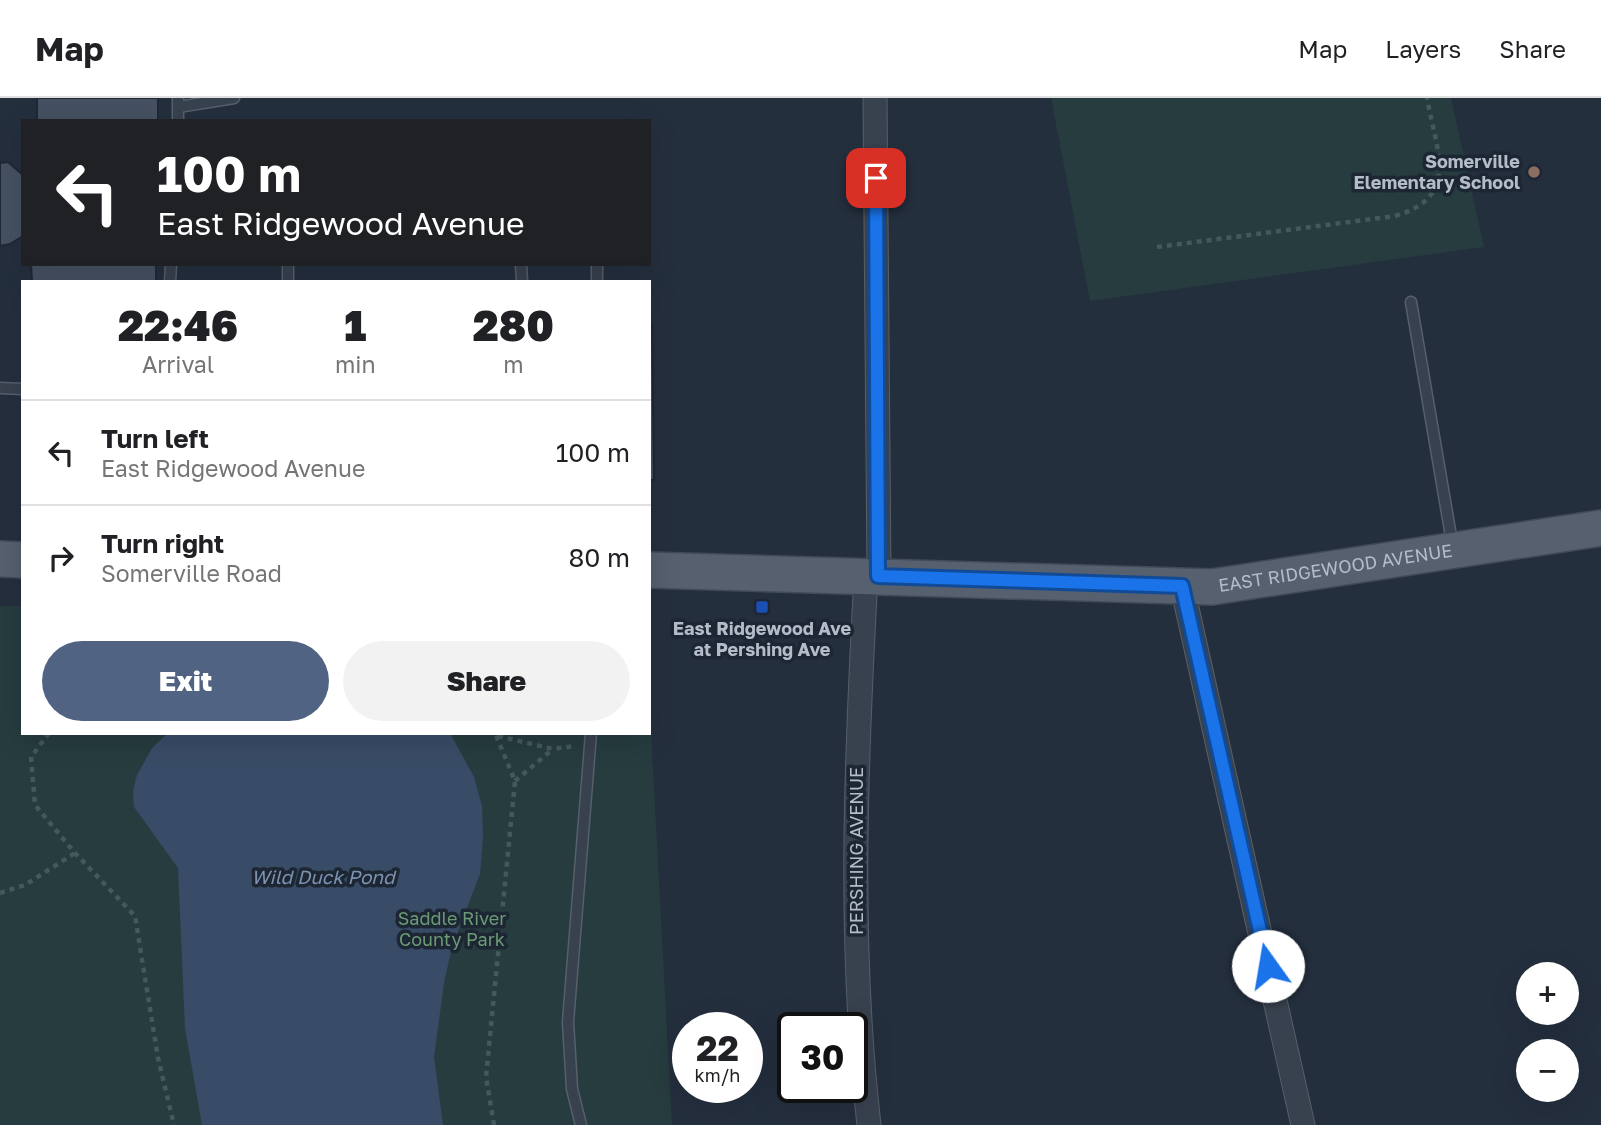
<!DOCTYPE html>
<html lang="en">
<head>
<meta charset="utf-8">
<style>
  body { margin:0; font-family:"Golos Text",sans-serif; background:#f2f2f2; color:#202124; height:100vh; display:flex; flex-direction:column; font-size:26px; white-space:nowrap }
  * { box-sizing:border-box; margin:0 }
  p { font-size:23px; color:#757577 }
  .icon { flex:none; width:38px; height:38px; fill:none; stroke:currentColor; stroke-width:2; stroke-linecap:round; stroke-linejoin:round }
  .map { position:relative; flex:1; overflow:hidden }
  .panel { position:absolute; left:21px; top:182px; width:630px; height:455px; display:flex; flex-direction:column; background:#fff; border-radius:0px; box-shadow:0 7px 28px #0002 }
  .panel>* { flex:none }
  .banner { position:absolute; left:21px; top:21px; width:630px; height:147px; border-radius:0px; box-shadow:0 7px 28px #0002; background:#202124; color:#fff; overflow:hidden }
  .fabs { position:absolute; left:1516px; top:864px; display:grid; gap:14px }
  .fabs a { display:grid; place-items:center; width:63px; height:63px; border-radius:50%; background:#fff; box-shadow:0 7px 28px #0002; font-size:35px }
  .speed { position:absolute; left:672px; top:914px; display:flex; gap:14px; font-size:35px; font-weight:700; text-align:center }
  .speed>* { display:grid; place-content:center; width:91px; height:91px; border-radius:50%; background:#fff; box-shadow:0 7px 28px #0002; line-height:1 }
  .speed small { font-size:18px; font-weight:400 }
  .speed .limit { border:4px solid #111; border-radius:10px; background:#fff; color:#111 }
  .pin { position:absolute; display:grid; place-items:center; width:60px; height:60px; color:#fff; margin:-30px; border-radius:14px; box-shadow:0 4px 10px #0006 }
  .me { position:absolute; width:77px; margin:-38px; rotate:347deg; stroke-linejoin:round; filter:drop-shadow(0 0 5px #0008) }
  .turn { display:flex; align-items:center; gap:24px; height:147px; padding:0 21px; font-size:32px }
  .turn .icon { width:91px; height:91px; stroke-width:2.5 }
  .turn b { display:block; font-size:49px; line-height:60px }
  .eta { display:flex; justify-content:space-evenly; align-items:center; height:119px; text-align:center }
  .eta b { font-size:42px; font-weight:800; line-height:49px }
  .button { display:flex; gap:14px; margin-top:auto; padding:14px 21px }
  .button a { flex:1; height:80px; border-radius:42px; background:#506383; color:#fff; font-size:28px; font-weight:800; line-height:80px; text-align:center }
  .button a+a { background:#f2f2f2; color:#202124 }
  ul { padding:0; list-style:none }
  li { display:flex; align-items:center; gap:21px; height:105px; padding:0 21px; border-top:2px solid #e0e0e0 }
  li div { flex:1 }
  li b { display:block; font-size:26px }
  li em { font-style:normal }
  header { display:flex; align-items:center; gap:42px; box-sizing:border-box; height:98px; padding:0 35px; background:#fff; border-bottom:2px solid #e0e0e0 }
  header strong { font-size:33px }
  nav { display:flex; gap:38px; margin-inline-start:auto; font-size:24px }
  .map>svg:first-child { display:block }
  .green { fill:#263c3f }
  .water { fill:#394c67 }
  .building { fill:#455162; stroke:#1f2835; stroke-width:2 }
  .lines { fill:none; stroke-linecap:round; stroke-linejoin:round }
  .lane-casing { stroke:#565f6c; stroke-width:13 }
  .street-casing { stroke:#565f6c; stroke-width:25 }
  .primary-casing { stroke:#414a57; stroke-width:38 }
  .path { stroke:#44595c; stroke-width:4.5; stroke-dasharray:5 5; stroke-linecap:butt }
  .lane { stroke:#38414e; stroke-width:10 }
  .street { stroke:#38414e; stroke-width:23 }
  .primary { stroke:#56606e; stroke-width:35 }
  .route-casing { stroke:#114b97; stroke-width:18 }
  .route { stroke:#1a73e8; stroke-width:12 }
  .education-dot { fill:#8d6e63; stroke:#1d2633; stroke-width:2.5 }
  .transit-dot { fill:#1a4fb4; stroke:#1d2633; stroke-width:2.5 }
  .labels { text-anchor:middle; stroke-width:7; stroke-linejoin:round; paint-order:stroke }
  .poi-label { font-size:18px; font-weight:bold; fill:#b4bcc9; stroke:#1d2633; text-anchor:end }
  .street-label { font-size:18px; fill:#b4bcc9; stroke:#1d2633 }
  .park-label { font-size:18px; fill:#6b9a76; stroke:#1d2633 }
  .water-label { font-size:19px; font-style:italic; fill:#7c92b1; stroke:#1d2633 }
</style>
</head>
<body>
<header>
<strong>Map</strong>
<nav><a>Map</a><a>Layers</a><a>Share</a></nav>
</header>
<div class="map">
<svg width="1601" height="1027" viewBox="0 0 1601 1027">
  <rect width="100%" height="100%" fill="#242f3e"/>
  <!-- green -->
  <path class="green" d="M1051,0H1451L1484,149L1090,203Z
    M0,508H23V635H649V596L672,1027H0Z"/>
  <!-- water -->
  <path class="water" d="M168,635H450L474,679L482,708L483,740L480,776L452,849L444,885L434,959L443,1027H202L185,930L178,770L134,709L133,693L137,677L152,650Z"/>
  <!-- building -->
  <path class="building" d="M37,0H158V23H37Z
    M8,64L23,77V138L10,146L0,148V65Z
    M31,166H156V184H32Z
    M649,226H652L654,382H649Z"/>
  <g class="lines">
    <defs>
      <path id="lane" d="M178,9L234,0
        M178,23V0
        M288,166V184
        M521,166L522,184
        M597,166V184
        M170,184L171,166
        M1411,204L1453,450
        M0,290L23,291
        M581,1027L572,991L568,924L591,635"/>
      <path id="street" d="M875,0L879,478
        M866,478C856,661 848,845 869,1027
        M1182,488L1303,1027"/>
      <g id="primary">
        <path d="M0,461L23,462"/>
        <path id="s1" d="M649,472L1212,489L1601,430"/>
      </g>
    </defs>
    <!-- lane casing -->
    <use href="#lane" class="lane-casing"/>
    <!-- street casing -->
    <use href="#street" class="street-casing"/>
    <!-- primary casing -->
    <use href="#primary" class="primary-casing"/>
    <!-- path -->
    <path class="path" d="M1157,149L1395,118C1461,99 1436,52 1427,0
      M49,635L31,659L35,707L75,755L135,818L158,960L174,1027
      M498,638L553,651L575,648
      M515,683L553,651
      M0,795L25,787L75,755
      M494,1027L486,979L515,683L495,635"/>
    <!-- lane -->
    <use href="#lane" class="lane"/>
    <!-- street -->
    <use href="#street" class="street"/>
    <!-- primary -->
    <use href="#primary" class="primary"/>
  </g>
  <g class="lines">
    <defs>
      <path id="route" d="M876,80L878,478L1182,488L1268,868"/>
    </defs>
    <!-- route casing -->
    <use href="#route" class="route-casing"/>
    <!-- route -->
    <use href="#route" class="route"/>
  </g>
  <!-- markers -->
  <circle class="education-dot" cx="1534" cy="74" r="7"/>
  <rect class="transit-dot" x="755" y="502" width="14" height="14" rx="3.5"/>
  <g class="labels">
    <!-- poi labels -->
    <g class="poi-label">
      <text x="1520" y="70">Somerville<tspan x="1520" dy="21">Elementary School</tspan></text>
      <text x="762" y="537" text-anchor="middle">East Ridgewood Ave<tspan x="762" dy="21">at Pershing Ave</tspan></text>
    </g>
    <!-- street labels -->
    <g class="street-label">
      <text dy="6" stroke="none"><textPath href="#s1" startOffset="688">EAST RIDGEWOOD AVENUE</textPath></text>
      <text transform="translate(857 753) rotate(-90)" y="6">PERSHING AVENUE</text>
    </g>
    <!-- park labels -->
    <g class="park-label">
      <text x="452" y="827">Saddle River<tspan x="452" dy="21">County Park</tspan></text>
    </g>
    <!-- water labels -->
    <g class="water-label">
      <text x="323" y="786">Wild Duck Pond</text>
    </g>
  </g>
</svg>
<div class="fabs">
<a>+</a>
<a>−</a>
</div>
<div class="speed"><div>22<small>km/h</small></div><div class="limit">30</div></div>
<div class="pin" style="left:876px;top:80px;background:#d93025"><svg class="icon" aria-label="arrive" viewBox="0 0 24 24"><path d="M6 21V4h12l-3 4 3 4H6"/></svg></div>
<svg class="me" style="left:1268px;top:868px" viewBox="-20 -20 40 40"><circle r="19" fill="#fff"/><path d="M0-13L10 11 0 6-10 11z" fill="#1a73e8"/></svg>
<div class="banner">
<div class="turn"><svg class="icon" aria-label="left" viewBox="0 0 24 24"><path d="M17 20v-9H6M10 6l-5 5 5 5"/></svg><div><b>100 m</b>East Ridgewood Avenue</div></div>
</div>
<section class="panel">
<div class="eta">
<div><b>22:46</b><p>Arrival</p></div>
<div><b>1</b><p>min</p></div>
<div><b>280</b><p>m</p></div>
</div>
<ul>
<li><svg class="icon" aria-label="left" viewBox="0 0 24 24"><path d="M17 20v-9H6M10 6l-5 5 5 5"/></svg><div><b>Turn left</b><p>East Ridgewood Avenue</p></div><em>100 m</em></li>
<li><svg class="icon" aria-label="right" viewBox="0 0 24 24"><path d="M7 20v-9h11M14 6l5 5-5 5"/></svg><div><b>Turn right</b><p>Somerville Road</p></div><em>80 m</em></li>
</ul>
<div class="button"><a>Exit</a><a>Share</a></div>
</section>
</div>
</body>
</html>
